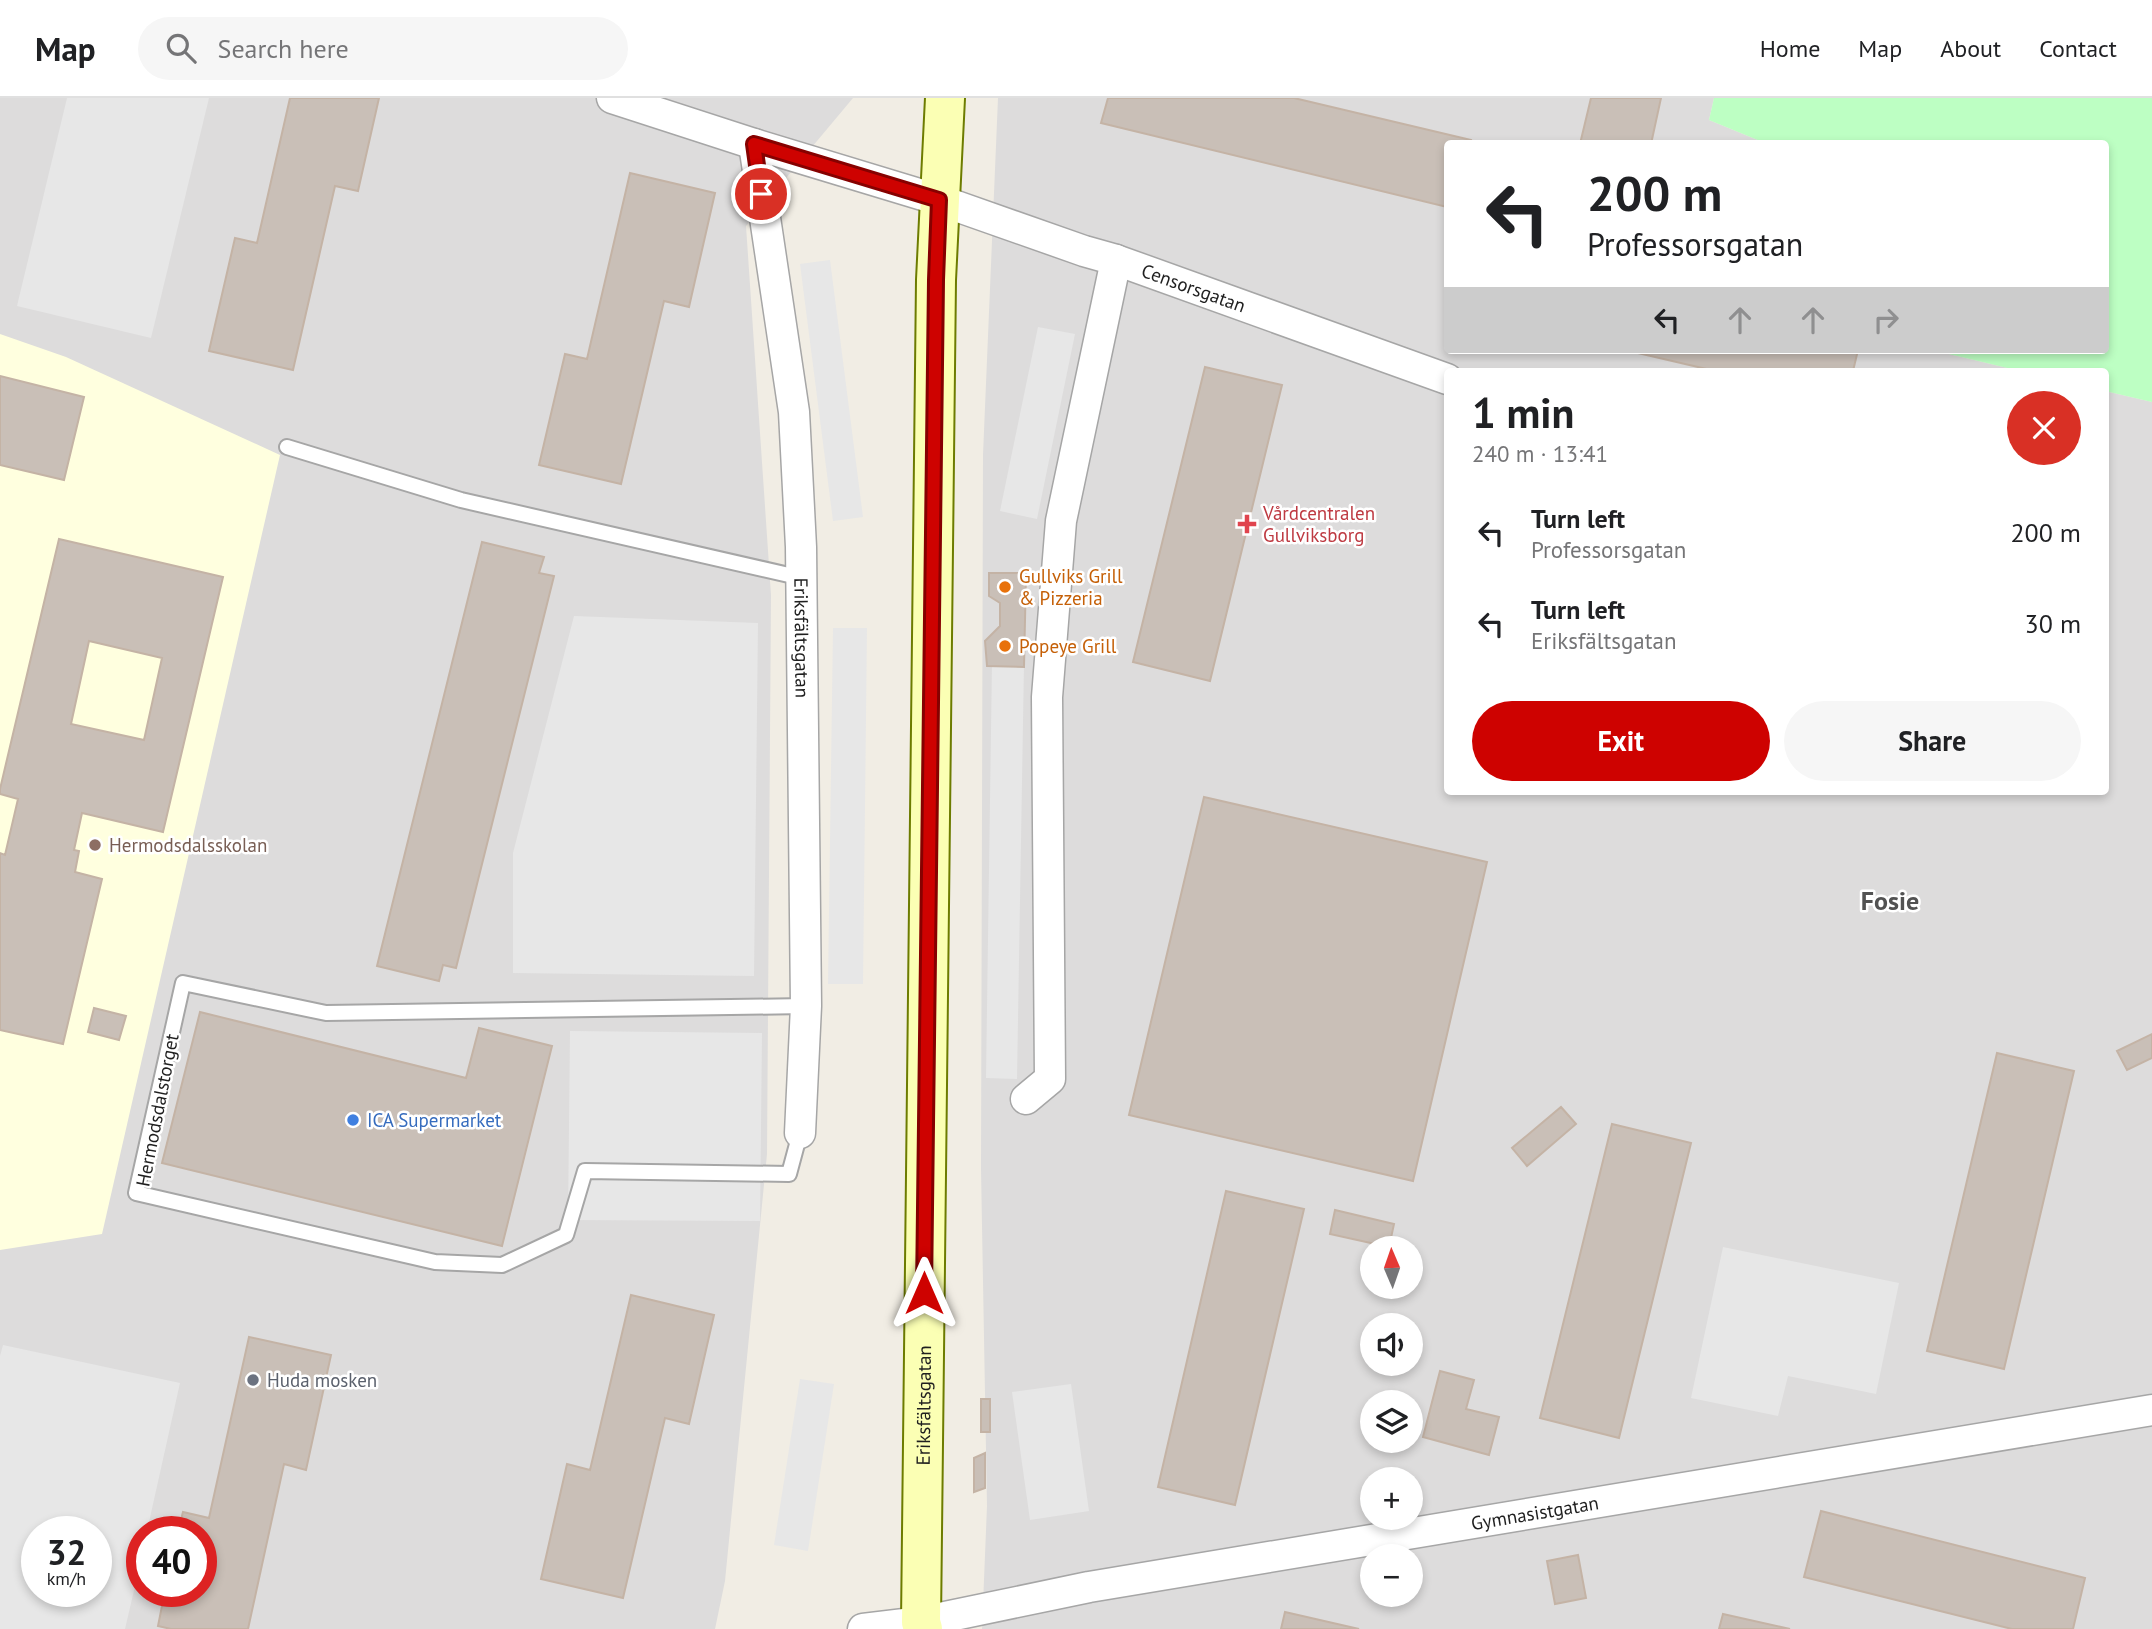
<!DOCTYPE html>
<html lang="en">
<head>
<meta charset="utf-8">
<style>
  body { margin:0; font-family:"PT Sans",sans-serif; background:#f6f6f6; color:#202124; height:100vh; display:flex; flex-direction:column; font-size:26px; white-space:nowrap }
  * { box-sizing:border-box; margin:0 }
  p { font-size:23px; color:#757577 }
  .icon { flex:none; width:38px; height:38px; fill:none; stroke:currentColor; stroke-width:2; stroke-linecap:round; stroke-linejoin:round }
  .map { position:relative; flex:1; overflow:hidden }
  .side { position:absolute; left:1444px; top:270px; width:665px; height:427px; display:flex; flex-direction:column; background:#fff; border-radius:7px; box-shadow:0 4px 10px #0003 }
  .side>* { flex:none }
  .guide { position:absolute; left:1444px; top:42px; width:665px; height:214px; border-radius:7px; box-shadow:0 4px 10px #0003; background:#fff; color:#202124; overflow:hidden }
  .needle { width:46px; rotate:358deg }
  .buttons { position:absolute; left:1360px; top:1138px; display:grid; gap:14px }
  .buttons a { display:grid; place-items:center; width:63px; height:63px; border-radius:50%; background:#fff; box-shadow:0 4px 10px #0003; font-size:35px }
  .speed { position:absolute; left:21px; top:1418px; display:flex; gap:14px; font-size:35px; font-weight:700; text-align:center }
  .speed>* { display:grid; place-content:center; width:91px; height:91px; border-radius:50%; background:#fff; box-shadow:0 4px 10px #0003; line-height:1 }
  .speed small { font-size:18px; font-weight:400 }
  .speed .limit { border:10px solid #d22; background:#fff; color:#111 }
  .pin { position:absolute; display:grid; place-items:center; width:60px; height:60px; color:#fff; margin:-30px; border:4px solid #fff; border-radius:50%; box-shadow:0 2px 7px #0007 }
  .me { position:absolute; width:77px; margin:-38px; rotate:0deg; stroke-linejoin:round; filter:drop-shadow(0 0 5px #0008) }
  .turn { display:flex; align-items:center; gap:24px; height:147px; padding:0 28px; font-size:32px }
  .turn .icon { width:91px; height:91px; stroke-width:2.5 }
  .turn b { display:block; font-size:49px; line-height:60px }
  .lanes { display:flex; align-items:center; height:66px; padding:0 28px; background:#0003; justify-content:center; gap:35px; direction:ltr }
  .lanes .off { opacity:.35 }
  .round { display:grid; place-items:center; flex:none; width:74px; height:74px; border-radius:37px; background:#f6f6f6 }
  .head { display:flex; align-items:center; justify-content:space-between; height:119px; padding:0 28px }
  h1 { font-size:42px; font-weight:700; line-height:52px }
  .cta { display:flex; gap:14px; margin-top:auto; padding:14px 28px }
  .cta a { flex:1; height:80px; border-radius:42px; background:#ce0200; color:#fff; font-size:28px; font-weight:700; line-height:80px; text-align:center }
  .cta a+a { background:#f6f6f6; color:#202124 }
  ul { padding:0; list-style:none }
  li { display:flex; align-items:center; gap:21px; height:91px; padding:0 28px }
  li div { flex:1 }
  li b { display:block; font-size:26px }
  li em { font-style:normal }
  header { display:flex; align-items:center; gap:42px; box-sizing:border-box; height:98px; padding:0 35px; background:#fff; border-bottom:2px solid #e0e0e0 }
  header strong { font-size:33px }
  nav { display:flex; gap:38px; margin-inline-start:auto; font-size:24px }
  .search { width:490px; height:63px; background:#f6f6f6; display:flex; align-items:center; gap:18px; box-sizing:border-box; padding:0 24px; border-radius:38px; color:#757577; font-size:26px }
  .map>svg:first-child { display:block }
  .residential { fill:#dddcdc; fill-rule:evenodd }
  .education { fill:#ffffdf }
  .park { fill:#bdffc3 }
  .parking { fill:#e7e7e7; fill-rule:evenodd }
  .building { fill:#c9bfb7; stroke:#c4b3a5; stroke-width:2; fill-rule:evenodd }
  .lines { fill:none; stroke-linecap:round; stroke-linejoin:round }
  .lane-casing { stroke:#a6a6a6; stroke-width:18 }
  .street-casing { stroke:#a6a6a6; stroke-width:33 }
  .secondary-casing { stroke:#6d7c00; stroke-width:42 }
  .lane { stroke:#fff; stroke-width:14 }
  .street { stroke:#fff; stroke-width:30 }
  .secondary { stroke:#fbffb4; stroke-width:38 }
  .route-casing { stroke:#860100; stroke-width:18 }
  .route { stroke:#ce0200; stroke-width:12 }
  .health-dot { fill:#e0444e; stroke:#fff; stroke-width:2.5 }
  .food-dot { fill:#e8710a; stroke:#fff; stroke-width:2.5 }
  .education-dot { fill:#8d6e63; stroke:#fff; stroke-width:2.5 }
  .shop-dot { fill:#3f7fe0; stroke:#fff; stroke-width:2.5 }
  .worship-dot { fill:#6b7280; stroke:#fff; stroke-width:2.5 }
  .labels { text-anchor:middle; stroke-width:5; stroke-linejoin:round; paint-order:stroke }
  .street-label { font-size:19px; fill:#1f1f1f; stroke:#fff }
  .health-label { font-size:19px; fill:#be3a42; stroke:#fff; text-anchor:start }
  .food-label { font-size:19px; fill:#c56008; stroke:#fff; text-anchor:start }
  .education-label { font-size:19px; fill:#785e54; stroke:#fff; text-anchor:start }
  .shop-label { font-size:19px; fill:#366cbe; stroke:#fff; text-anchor:start }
  .worship-label { font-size:19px; fill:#5b616d; stroke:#fff; text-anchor:start }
  .district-label { font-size:26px; font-weight:bold; fill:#525252; stroke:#fff }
</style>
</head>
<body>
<header>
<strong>Map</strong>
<div class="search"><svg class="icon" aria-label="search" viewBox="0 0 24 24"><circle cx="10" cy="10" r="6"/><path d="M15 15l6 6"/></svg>Search here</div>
<nav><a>Home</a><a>Map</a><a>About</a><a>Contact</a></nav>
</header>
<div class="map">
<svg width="2152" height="1531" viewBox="0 0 2152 1531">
  <rect width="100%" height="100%" fill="#f1ede4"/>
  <!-- residential -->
  <path class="residential" d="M0,0H853L746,128L771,497L767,1056L725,1483L715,1531H0ZM37,1433H96V1493H37ZM142,1433H201V1493H142Z
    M998,0H1714L1709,22L1765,45L1447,46V252H1932L2020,273H1447V693H2105V293L2152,304V1531H982L987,1408L981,1071L983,357ZM1372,1150H1410V1188H1372ZM1372,1227H1410V1265H1372ZM1372,1304H1410V1342H1372ZM1372,1381H1410V1419H1372ZM1372,1458H1410V1496H1372Z"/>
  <!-- education -->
  <path class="education" d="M0,236L66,259L280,357L102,1136L0,1152Z"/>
  <!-- park -->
  <path class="park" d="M1714,0H2152V304L2105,293V273H2020L1932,252H2105V46L1765,45L1709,22Z"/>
  <!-- parking -->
  <path class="parking" d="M67,0H209L151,240L17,208Z
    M830,162L863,419L833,423L800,166Z
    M1038,229L1075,236L1037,421L1000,413Z
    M574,518L758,525L754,878L513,875V755Z
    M833,530H867L863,886H828Z
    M992,564L1024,565L1017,981L986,980Z
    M570,933L762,935L760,1123L568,1122Z
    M1723,1149L1899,1185L1876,1296L1788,1278L1778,1318L1691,1300Z
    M3,1247L180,1285L147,1433H142V1458L125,1531H0V1258ZM37,1433H96V1493H37Z
    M800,1281L834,1286L808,1453L774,1447Z
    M1071,1286L1089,1413L1030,1422L1012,1294Z"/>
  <!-- building -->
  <path class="building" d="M290,0H379L358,93L335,88L293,272L209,253L235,140L257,145Z
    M1108,0H1294L1471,42L1470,46H1447V109L1101,25Z
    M1591,0H1661L1651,46H1580Z
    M630,75L715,95L689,209L664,203L621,386L539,367L565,256L587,261Z
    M1625,252H1858L1853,273H1715Z
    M1205,269L1282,287L1210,583L1133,564Z
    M0,278L84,299L64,382L0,367Z
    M59,441L223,479L163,734L82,715L74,752L79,753L75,774L102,781L63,946L0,932V755L5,757L18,701L0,696V691ZM89,543L162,560L144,642L71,626Z
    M482,444L544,459L539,475L554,478L456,870L443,867L439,883L377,868Z
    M989,475H1026L1024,569L987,568L985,543L1000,528V505L989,498Z
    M1204,699L1487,764L1413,1083L1129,1017Z
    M94,910L126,918L119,942L88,934Z
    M200,914L466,980L479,930L552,948L502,1148L162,1065Z
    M2152,936V960L2127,972L2117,953Z
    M1997,955L2074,973L2004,1271L1927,1253Z
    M1561,1009L1576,1026L1527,1068L1512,1050Z
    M1612,1026L1691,1045L1619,1340L1540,1320Z
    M1226,1093L1304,1111L1235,1407L1158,1389Z
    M1335,1112L1394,1126L1389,1149L1330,1136Z
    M631,1197L714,1217L689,1326L665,1320L623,1500L541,1481L567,1366L590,1372Z
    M249,1239L331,1257L306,1372L284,1366L248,1531H171L158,1528L165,1493H201V1433H178L183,1414L209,1420Z
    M1440,1273L1474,1282L1466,1311L1499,1319L1489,1357L1423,1339Z
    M981,1301H990V1334H981Z
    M985,1355V1390L974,1394V1360Z
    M1821,1413L2085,1480L2073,1531H2012L1804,1479Z
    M1578,1457L1586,1500L1555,1506L1547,1463Z
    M1285,1514L1359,1531H1281Z
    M1723,1516L1790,1531H1719Z"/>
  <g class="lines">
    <defs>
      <path id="lane" d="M287,349L461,402L802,480
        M800,1035L789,1076L585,1073L566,1137L502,1167L435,1164L136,1095L183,885L326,915L806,908"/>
      <g id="street">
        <path id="s1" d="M612,0L754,46L939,102L1084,153L1116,162L1447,281"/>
        <path id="s2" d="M754,46L794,314L801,449L806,908L800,1035"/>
        <path d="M1026,1001L1050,981L1047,599L1061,423L1116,162"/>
        <path id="s3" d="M863,1531L921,1524L1089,1489L2152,1312"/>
      </g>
      <g id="secondary">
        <path id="s4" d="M923,1531L921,1524L936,182L945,0"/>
      </g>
    </defs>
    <!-- lane casing -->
    <use href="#lane" class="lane-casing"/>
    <!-- street casing -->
    <use href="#street" class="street-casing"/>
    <!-- secondary casing -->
    <use href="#secondary" class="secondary-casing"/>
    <!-- lane -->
    <use href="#lane" class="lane"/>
    <!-- street -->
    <use href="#street" class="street"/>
    <!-- secondary -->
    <use href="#secondary" class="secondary"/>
  </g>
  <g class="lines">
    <defs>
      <path id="route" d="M761,96L754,46L939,102L936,182L924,1195"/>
    </defs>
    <!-- route casing -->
    <use href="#route" class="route-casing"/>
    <!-- route -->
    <use href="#route" class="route"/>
  </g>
  <!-- markers -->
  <path class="health-dot" d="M1243.5 415.5h7v7h7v7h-7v7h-7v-7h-7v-7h7z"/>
  <g class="food-dot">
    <circle cx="1005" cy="489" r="7"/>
    <circle cx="1005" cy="548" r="7"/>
  </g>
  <circle class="education-dot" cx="95" cy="747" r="7"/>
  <circle class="shop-dot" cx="353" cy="1022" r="7"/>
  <circle class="worship-dot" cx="253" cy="1282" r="7"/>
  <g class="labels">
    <!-- street labels -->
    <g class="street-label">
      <text dy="7" stroke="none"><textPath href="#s1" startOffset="612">Censorsgatan</textPath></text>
      <text dy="7" stroke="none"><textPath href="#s2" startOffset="497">Eriksfältsgatan</textPath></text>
      <text transform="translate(157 1012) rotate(-79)" y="7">Hermodsdalstorget</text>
      <text dy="7" stroke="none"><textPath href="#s4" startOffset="224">Eriksfältsgatan</textPath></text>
      <text dy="7" stroke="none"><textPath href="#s3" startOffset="682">Gymnasistgatan</textPath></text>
    </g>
    <!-- health labels -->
    <g class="health-label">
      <text x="1263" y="422">Vårdcentralen<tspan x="1263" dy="22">Gullviksborg</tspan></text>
    </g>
    <!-- food labels -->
    <g class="food-label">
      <text x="1019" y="485">Gullviks Grill<tspan x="1019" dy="22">&amp; Pizzeria</tspan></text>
      <text x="1019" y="555">Popeye Grill</text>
    </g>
    <!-- education labels -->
    <g class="education-label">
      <text x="109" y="754">Hermodsdalsskolan</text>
    </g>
    <!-- shop labels -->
    <g class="shop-label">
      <text x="367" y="1029">ICA Supermarket</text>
    </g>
    <!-- worship labels -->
    <g class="worship-label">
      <text x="267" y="1289">Huda mosken</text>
    </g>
    <!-- district labels -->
    <g class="district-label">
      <text x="1890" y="812">Fosie</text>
    </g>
  </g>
</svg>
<div class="buttons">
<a><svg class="needle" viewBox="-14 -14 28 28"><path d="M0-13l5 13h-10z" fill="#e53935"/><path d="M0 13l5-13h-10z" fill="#757577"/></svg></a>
<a><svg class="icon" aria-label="sound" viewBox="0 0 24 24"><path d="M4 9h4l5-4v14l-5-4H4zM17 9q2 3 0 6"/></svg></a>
<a><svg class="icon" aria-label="layers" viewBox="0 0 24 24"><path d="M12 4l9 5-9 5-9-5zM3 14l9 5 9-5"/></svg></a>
<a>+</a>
<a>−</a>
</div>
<div class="speed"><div>32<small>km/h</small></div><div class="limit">40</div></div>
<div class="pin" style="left:761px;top:96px;background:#d93025"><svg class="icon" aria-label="arrive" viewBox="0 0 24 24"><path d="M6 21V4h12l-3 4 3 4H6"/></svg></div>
<svg class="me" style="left:924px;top:1195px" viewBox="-20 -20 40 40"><path d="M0-17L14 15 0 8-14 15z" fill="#ce0200" stroke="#fff" stroke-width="4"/></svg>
<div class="guide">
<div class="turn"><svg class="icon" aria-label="left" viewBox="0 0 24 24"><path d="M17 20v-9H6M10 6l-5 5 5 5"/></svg><div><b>200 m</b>Professorsgatan</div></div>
<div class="lanes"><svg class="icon" aria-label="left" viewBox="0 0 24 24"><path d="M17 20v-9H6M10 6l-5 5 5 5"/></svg><svg class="icon off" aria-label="ahead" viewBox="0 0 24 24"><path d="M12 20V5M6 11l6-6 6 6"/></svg><svg class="icon off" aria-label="ahead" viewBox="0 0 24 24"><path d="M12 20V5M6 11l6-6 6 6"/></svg><svg class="icon off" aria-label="right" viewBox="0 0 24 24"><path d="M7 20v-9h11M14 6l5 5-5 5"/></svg></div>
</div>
<section class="side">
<div class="head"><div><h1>1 min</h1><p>240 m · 13:41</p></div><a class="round" style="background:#d93025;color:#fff"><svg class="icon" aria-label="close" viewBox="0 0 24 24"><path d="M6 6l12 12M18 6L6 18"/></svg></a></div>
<ul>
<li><svg class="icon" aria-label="left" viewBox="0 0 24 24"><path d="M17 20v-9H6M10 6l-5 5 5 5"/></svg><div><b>Turn left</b><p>Professorsgatan</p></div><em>200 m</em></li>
<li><svg class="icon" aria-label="left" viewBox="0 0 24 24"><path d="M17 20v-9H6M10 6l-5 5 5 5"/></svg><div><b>Turn left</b><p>Eriksfältsgatan</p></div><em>30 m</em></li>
</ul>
<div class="cta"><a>Exit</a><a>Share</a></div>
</section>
</div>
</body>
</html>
